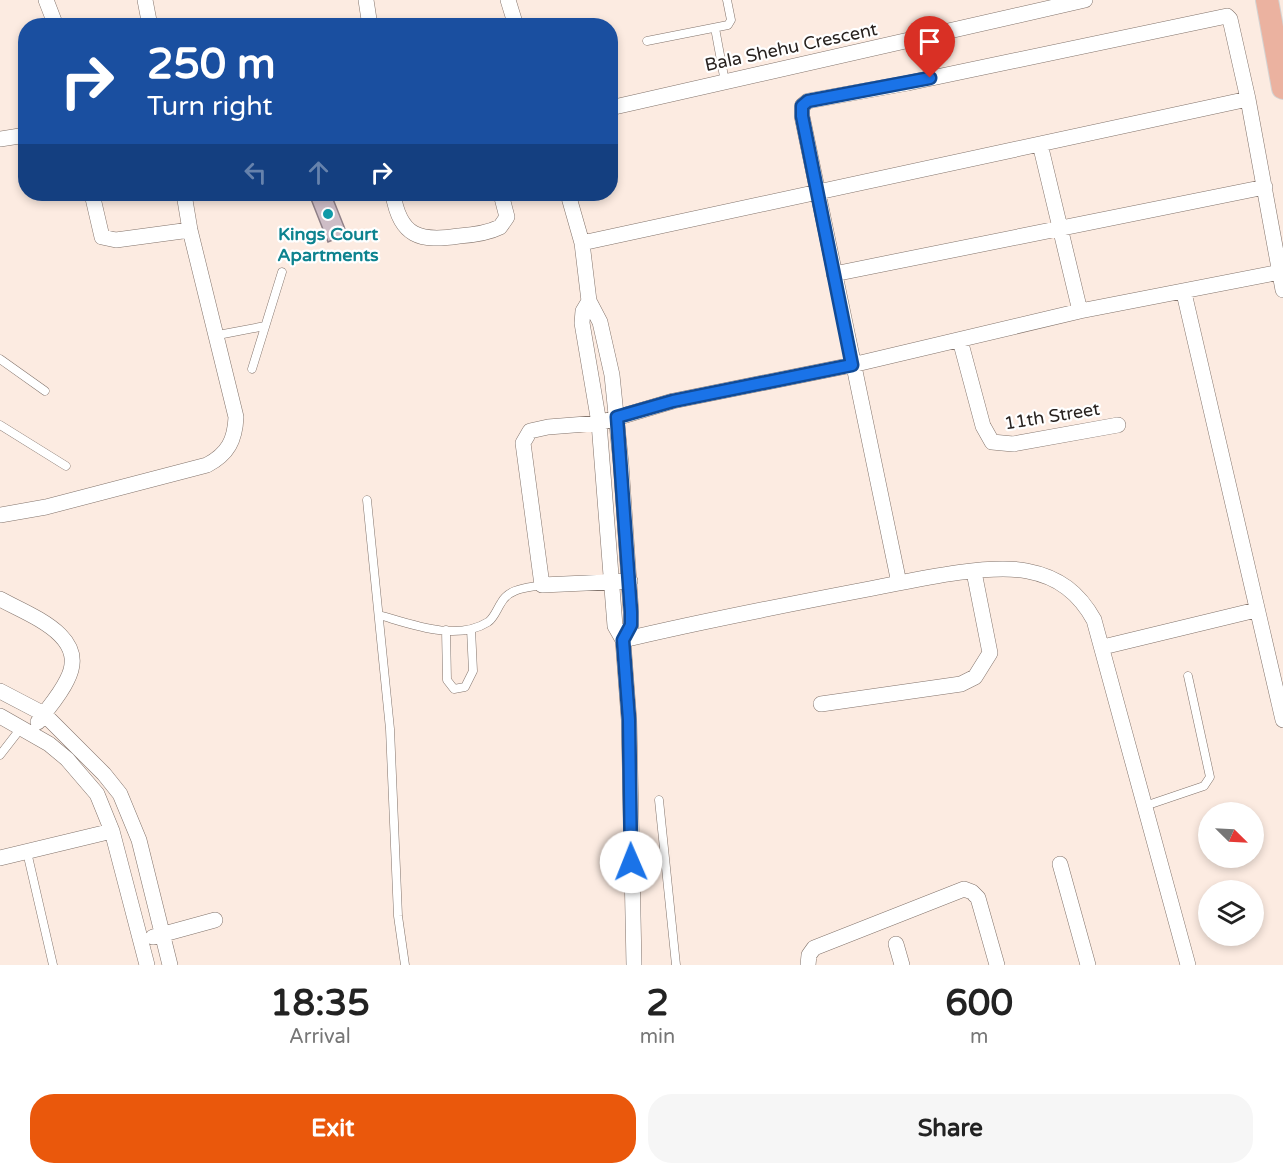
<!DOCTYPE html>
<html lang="en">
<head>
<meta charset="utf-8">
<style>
  body { margin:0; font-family:"Varela Round",sans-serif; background:#f6f6f6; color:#222; height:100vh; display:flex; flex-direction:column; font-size:22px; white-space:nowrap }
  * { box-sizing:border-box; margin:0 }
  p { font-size:20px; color:#767676 }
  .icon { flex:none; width:33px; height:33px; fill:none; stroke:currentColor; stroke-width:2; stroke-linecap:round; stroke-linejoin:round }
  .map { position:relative; height:965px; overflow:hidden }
  .details { display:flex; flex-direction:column; background:#fff; flex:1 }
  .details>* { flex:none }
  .hud { position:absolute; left:18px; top:18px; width:600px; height:183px; border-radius:24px; box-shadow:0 3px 9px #0003; background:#1a4fa0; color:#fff; overflow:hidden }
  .needle { width:39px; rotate:114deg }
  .fabs { position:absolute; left:1198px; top:802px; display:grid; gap:12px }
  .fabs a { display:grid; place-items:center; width:66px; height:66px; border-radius:50%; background:#fff; box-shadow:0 3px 9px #0003; font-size:30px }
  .pin { position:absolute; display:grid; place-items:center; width:51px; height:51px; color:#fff; margin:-62px -26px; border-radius:50% 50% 50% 0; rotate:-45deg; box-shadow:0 0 6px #0007 }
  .pin .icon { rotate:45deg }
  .me { position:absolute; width:66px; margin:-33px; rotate:359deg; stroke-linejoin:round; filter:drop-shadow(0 0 4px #0008) }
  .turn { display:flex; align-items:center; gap:21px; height:126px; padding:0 30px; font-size:27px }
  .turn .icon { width:78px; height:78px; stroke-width:2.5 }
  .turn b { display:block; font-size:42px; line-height:51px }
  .lanes { display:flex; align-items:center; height:57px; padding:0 30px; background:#0003; justify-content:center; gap:30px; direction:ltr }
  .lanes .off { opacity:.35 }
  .eta { display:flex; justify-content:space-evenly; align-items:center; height:102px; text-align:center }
  .eta b { font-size:36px; font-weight:700; line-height:42px }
  .cta { display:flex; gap:12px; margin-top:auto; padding:12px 30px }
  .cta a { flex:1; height:69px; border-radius:24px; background:#ea580c; color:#fff; font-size:24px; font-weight:700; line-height:69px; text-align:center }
  .cta a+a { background:#f6f6f6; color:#222 }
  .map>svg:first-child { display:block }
  .building { fill:#cebdc6; stroke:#8f8088; stroke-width:1.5 }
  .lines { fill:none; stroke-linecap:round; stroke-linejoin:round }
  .service-casing { stroke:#82736b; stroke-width:9 }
  .minor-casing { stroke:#82736b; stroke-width:16 }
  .primary-casing { stroke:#d4d3d2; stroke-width:24 }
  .service { stroke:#fff; stroke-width:8 }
  .minor { stroke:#fff; stroke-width:15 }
  .primary { stroke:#ebb2a0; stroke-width:22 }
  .route-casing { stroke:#114b97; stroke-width:15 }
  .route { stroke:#1a73e8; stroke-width:10 }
  .culture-dot { fill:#0f9aa8; stroke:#fff; stroke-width:2 }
  .labels { text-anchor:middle; stroke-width:4.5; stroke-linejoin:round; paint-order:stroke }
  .street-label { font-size:18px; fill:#28221f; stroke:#fff }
  .culture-label { font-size:18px; font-weight:bold; fill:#0d838f; stroke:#fff }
</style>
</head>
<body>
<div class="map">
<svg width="1283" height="965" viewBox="0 0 1283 965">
  <rect width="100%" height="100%" fill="#fcebe1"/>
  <!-- building -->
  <path class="building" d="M309,194H331L347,234L328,242Z"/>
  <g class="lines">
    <defs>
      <path id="service" d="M715,28L725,82
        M647,41L728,25L731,20L727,0
        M218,335L265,326
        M0,359L45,391
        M252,369L282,272
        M0,425L66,466
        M367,500L390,729L398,916L405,965
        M379,615C411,624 456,642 488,622C494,618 497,609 501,603C509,588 527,588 542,585
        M446,630L447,680L454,689L465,687L473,671L471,629
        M0,755L21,728
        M659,800L676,965
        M1145,806L1204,786L1210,777L1188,676
        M27,852L53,965"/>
      <path id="minor" d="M46,0L56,26
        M145,0L150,26
        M366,0L370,26
        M508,0L516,26
        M610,108L1085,0
        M0,139L26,135
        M1040,144L1080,311
        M92,194L102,237L116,240L190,230
        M393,194C400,237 420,242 459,236C473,235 488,233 500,227L507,217L501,194
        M568,194L582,243L589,301L600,322L612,375L621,464L631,612V625L623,640
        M582,243L1248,99
        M834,274L1265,187
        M1184,293L1283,720
        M589,301L583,311L582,323L599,423L615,626L623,640L629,720L634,965
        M960,340L983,426L992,442L1013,444L1118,425
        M0,515L46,507L207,465C228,454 235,440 236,417L190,230L184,194
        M630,581L542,585L523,443L530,431L548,427L599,423L673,401L852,365L1080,311L1280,272
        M899,583L802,116V106L808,101L908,83L1227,16L1230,19L1248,99L1283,290
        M0,599C31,616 90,636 67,680C60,695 48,708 38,722
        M623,640C706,620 790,604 874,588C914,580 989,563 1027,571C1059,577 1079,593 1094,620L1188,965
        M1103,647L1256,610
        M0,691L44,714L104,774L120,794L139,840L170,965
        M821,704L961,684L975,677L990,653L974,572
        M0,716L49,744L67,759L97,794L112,831L147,965
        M0,858L112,831
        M1060,864L1088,965
        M153,937L215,920
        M896,944L902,965
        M808,965L809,955L814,948L964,889L972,892L978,898L997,965"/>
      <path id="primary" d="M1267,0L1283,88"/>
    </defs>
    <!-- service casing -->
    <use href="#service" class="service-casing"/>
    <!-- minor casing -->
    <use href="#minor" class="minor-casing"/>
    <!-- primary casing -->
    <use href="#primary" class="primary-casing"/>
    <!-- service -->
    <use href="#service" class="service"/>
    <!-- minor -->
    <use href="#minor" class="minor"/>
    <!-- primary -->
    <use href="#primary" class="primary"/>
  </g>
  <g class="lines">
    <defs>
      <path id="route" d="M631,862L629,720L623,640L631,625V612L617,417L673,401L852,365L802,116V106L808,101L930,78"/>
    </defs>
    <!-- route casing -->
    <use href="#route" class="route-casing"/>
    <!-- route -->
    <use href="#route" class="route"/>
  </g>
  <!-- markers -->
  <circle class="culture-dot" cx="328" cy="214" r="6"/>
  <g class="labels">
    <!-- street labels -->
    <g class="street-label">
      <text transform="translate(791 47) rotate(-12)" y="6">Bala Shehu Crescent</text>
      <text transform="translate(1052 416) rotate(-9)" y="6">11th Street</text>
    </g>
    <!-- culture labels -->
    <g class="culture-label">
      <text x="328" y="240">Kings Court<tspan x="328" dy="21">Apartments</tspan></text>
    </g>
  </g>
</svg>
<div class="fabs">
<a><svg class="needle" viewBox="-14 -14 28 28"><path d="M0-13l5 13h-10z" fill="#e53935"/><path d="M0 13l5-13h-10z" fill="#767676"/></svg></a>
<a><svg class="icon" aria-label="layers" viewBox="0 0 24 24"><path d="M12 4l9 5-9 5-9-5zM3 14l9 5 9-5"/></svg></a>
</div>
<div class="pin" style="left:930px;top:78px;background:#d93025"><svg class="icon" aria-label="arrive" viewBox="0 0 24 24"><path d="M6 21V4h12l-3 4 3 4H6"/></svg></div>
<svg class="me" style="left:631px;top:862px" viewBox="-20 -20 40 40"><circle r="19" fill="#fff"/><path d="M0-13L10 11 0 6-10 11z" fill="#1a73e8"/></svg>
<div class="hud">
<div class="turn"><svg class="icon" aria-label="right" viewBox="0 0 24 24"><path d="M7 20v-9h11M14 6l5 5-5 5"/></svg><div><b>250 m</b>Turn right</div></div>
<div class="lanes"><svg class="icon off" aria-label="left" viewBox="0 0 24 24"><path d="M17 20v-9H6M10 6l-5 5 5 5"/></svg><svg class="icon off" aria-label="ahead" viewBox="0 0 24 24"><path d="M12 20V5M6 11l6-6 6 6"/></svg><svg class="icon" aria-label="right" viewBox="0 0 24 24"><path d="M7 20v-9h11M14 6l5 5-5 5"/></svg></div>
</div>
</div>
<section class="details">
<div class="eta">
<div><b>18:35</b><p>Arrival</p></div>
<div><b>2</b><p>min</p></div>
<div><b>600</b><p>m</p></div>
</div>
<div class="cta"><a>Exit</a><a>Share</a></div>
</section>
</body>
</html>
